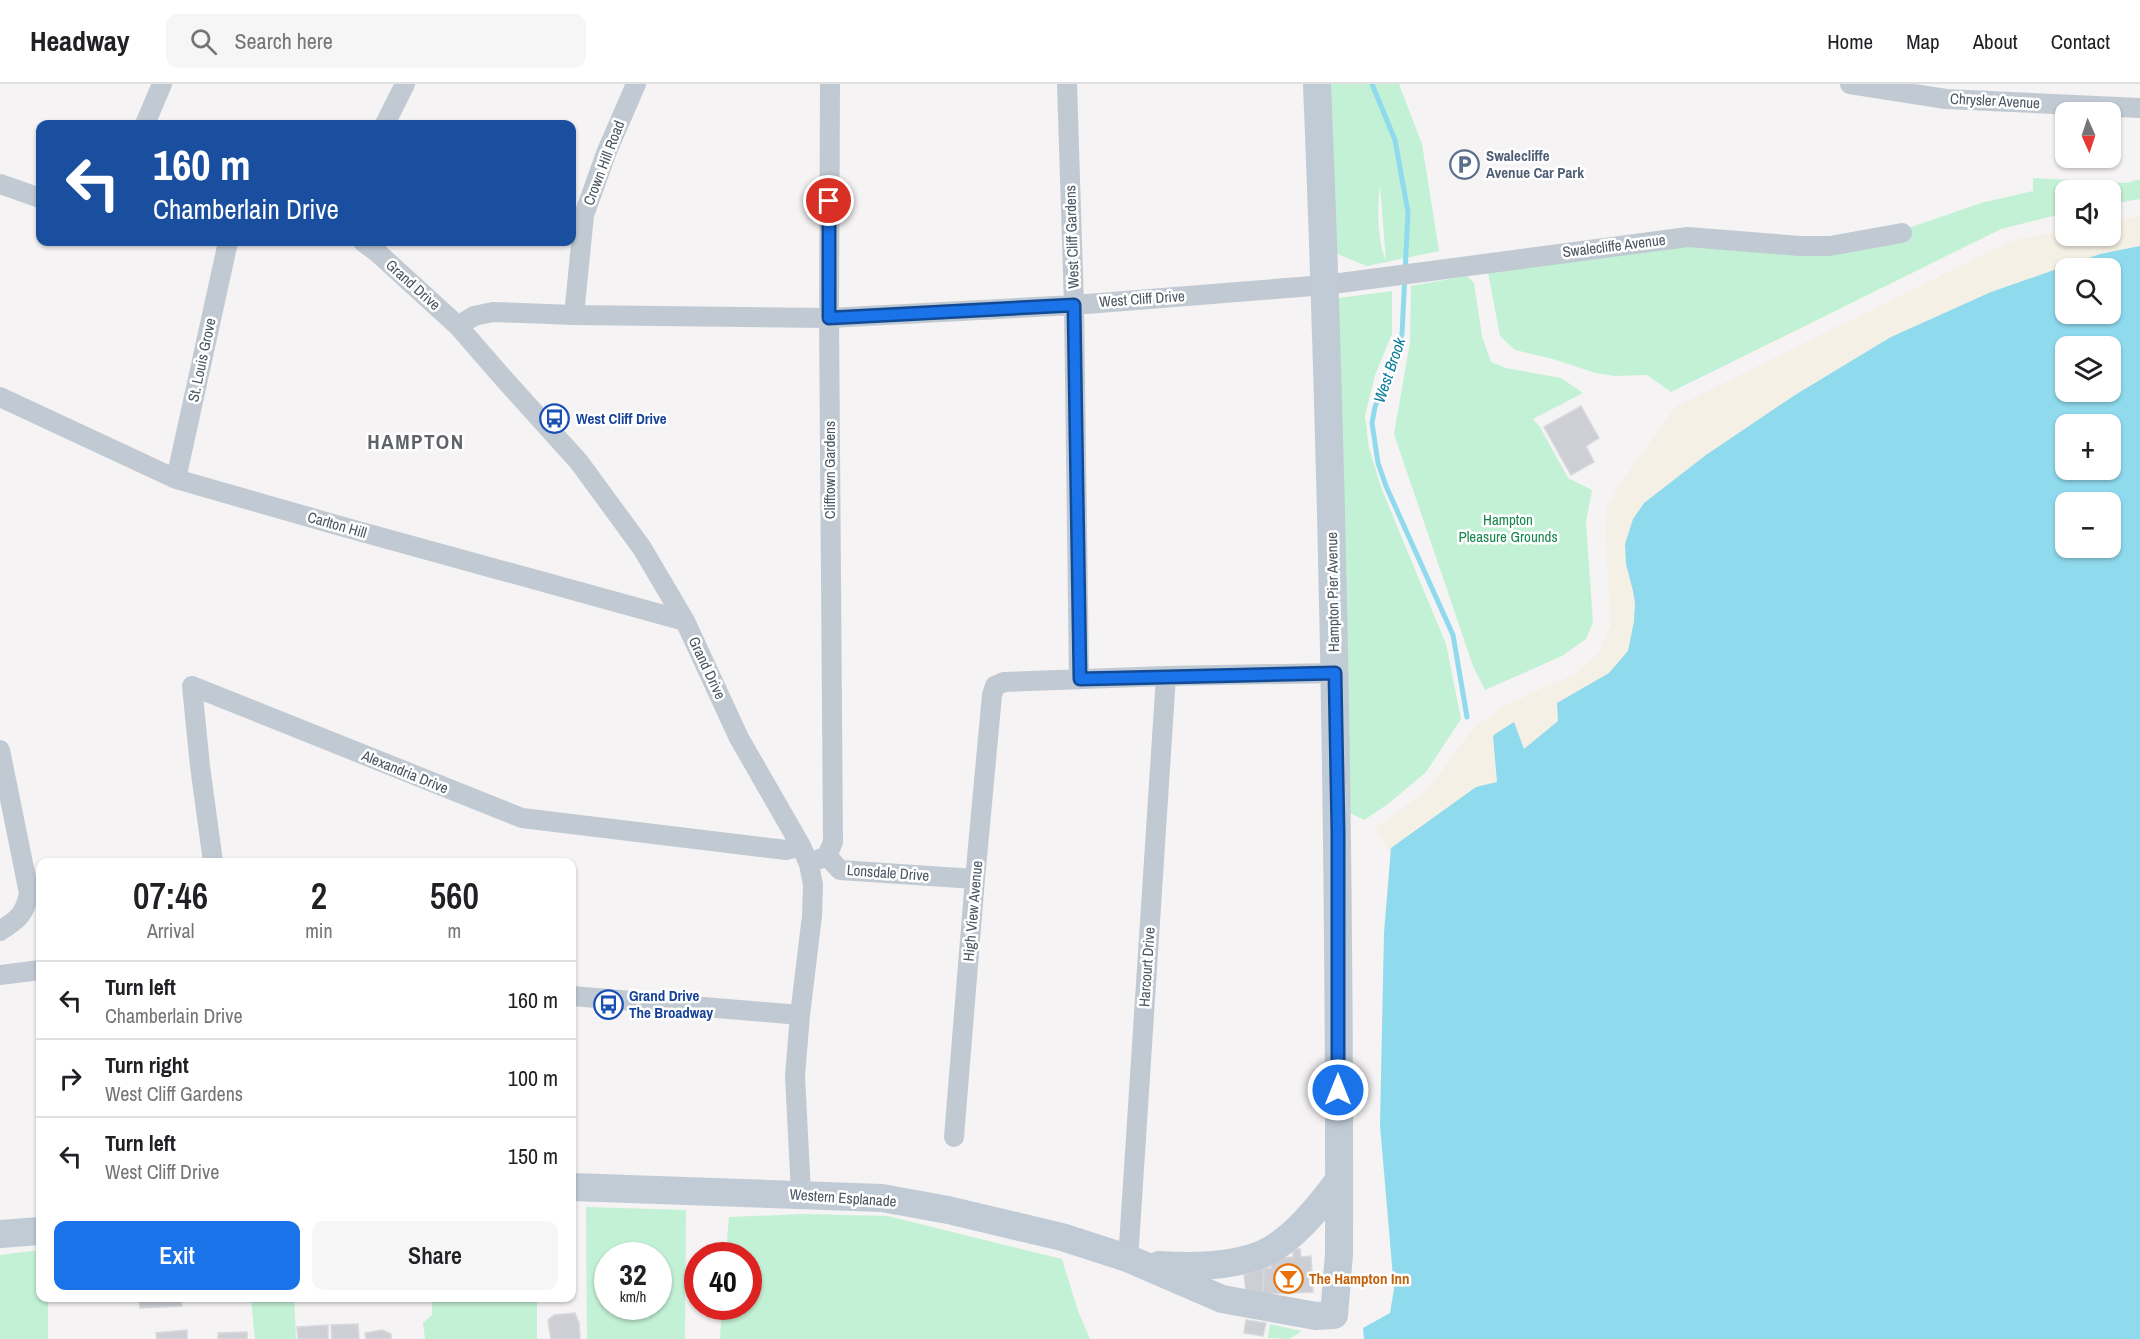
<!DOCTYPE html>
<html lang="en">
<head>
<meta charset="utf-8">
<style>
  body { margin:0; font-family:"Archivo Narrow",sans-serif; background:#f6f6f6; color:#202124; height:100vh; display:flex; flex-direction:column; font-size:22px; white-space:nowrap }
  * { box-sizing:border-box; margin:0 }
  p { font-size:20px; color:#757577 }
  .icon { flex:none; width:33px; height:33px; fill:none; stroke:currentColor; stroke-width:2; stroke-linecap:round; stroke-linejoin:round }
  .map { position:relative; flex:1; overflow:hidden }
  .panel { position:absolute; left:36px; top:774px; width:540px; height:444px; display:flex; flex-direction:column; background:#fff; border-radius:12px; box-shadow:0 2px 4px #0004 }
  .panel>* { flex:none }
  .hud { position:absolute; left:36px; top:36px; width:540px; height:126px; border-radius:12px; box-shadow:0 2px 4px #0004; background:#1a4fa0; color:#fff; overflow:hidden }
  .needle { width:39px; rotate:177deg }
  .buttons { position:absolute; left:2055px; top:18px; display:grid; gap:12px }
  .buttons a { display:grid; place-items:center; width:66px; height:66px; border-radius:12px; background:#fff; box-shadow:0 2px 4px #0004; font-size:30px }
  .speed { position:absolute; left:594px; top:1158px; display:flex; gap:12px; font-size:30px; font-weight:700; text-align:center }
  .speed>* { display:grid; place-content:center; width:78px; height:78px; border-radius:50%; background:#fff; box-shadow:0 2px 4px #0004; line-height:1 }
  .speed small { font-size:15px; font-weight:400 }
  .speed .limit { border:9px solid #d22; background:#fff; color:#111 }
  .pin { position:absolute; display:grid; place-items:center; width:51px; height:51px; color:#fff; margin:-26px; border:3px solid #fff; border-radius:50%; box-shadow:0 2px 6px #0007 }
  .me { position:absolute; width:66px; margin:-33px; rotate:0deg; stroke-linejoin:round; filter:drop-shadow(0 0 4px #0008) }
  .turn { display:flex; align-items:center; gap:21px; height:126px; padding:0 18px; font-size:27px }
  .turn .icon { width:78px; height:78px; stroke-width:2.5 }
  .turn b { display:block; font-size:42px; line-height:51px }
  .eta { display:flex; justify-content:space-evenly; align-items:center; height:102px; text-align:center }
  .eta b { font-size:36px; font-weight:600; line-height:42px }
  .primary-button { display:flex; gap:12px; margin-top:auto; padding:12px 18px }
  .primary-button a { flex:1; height:69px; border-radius:12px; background:#1a73e8; color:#fff; font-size:24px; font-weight:600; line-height:69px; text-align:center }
  .primary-button a+a { background:#f6f6f6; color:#202124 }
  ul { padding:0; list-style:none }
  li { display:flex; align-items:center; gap:18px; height:78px; padding:0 18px; border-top:2px solid #e0e0e0 }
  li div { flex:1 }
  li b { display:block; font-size:22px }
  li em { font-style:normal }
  header { display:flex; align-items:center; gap:36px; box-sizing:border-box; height:84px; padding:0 30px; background:#fff; border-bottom:2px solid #e0e0e0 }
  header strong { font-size:28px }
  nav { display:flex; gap:33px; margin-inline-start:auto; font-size:21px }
  .search { width:420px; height:54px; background:#f6f6f6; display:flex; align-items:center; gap:15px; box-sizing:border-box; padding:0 21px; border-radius:12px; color:#757577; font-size:22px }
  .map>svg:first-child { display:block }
  .green { fill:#c3f1d5; fill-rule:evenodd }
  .sand { fill:#f5f0e5 }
  .water { fill:#90daee; fill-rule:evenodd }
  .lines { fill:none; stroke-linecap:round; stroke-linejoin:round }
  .stream { stroke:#90daee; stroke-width:5 }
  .building { fill:#cdcfd5; stroke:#d7d9de; stroke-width:1.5 }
  .street { stroke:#c1cad2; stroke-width:20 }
  .secondary { stroke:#c1cbd6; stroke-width:28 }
  .route-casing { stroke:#114b97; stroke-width:15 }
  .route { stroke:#1a73e8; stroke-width:10 }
  .labels { text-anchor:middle; stroke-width:5; stroke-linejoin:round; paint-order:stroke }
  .street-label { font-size:15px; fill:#4a5661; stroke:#fff }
  .service-label { font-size:15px; font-weight:bold; fill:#4e5e75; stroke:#fff; text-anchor:start }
  .transit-label { font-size:15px; font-weight:bold; fill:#164399; stroke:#fff; text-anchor:start }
  .park-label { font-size:15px; fill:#17864f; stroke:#fff }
  .food-label { font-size:15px; font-weight:bold; fill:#c56008; stroke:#fff; text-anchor:start }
  .water-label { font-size:16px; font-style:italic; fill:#0c7c9b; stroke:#fff }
  .district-label { font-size:21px; font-weight:bold; letter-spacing:1.5px; fill:#5f6368; stroke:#fff }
</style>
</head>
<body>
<header>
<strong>Headway</strong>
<div class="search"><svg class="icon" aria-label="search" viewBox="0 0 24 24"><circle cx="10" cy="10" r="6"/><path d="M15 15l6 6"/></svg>Search here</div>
<nav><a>Home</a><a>Map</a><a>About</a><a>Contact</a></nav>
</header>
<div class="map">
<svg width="2140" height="1255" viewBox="0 0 2140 1255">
  <rect width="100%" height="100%" fill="#f5f3f3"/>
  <!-- green -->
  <path class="green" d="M1324,0H1399L1422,60L1439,167L1367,182L1330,167ZM1380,102L1386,176C1377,158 1377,122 1380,102Z
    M2033,94L2127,99L2140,95V115L2111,120L2110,106H2066L2065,129L2001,145L1671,308L1647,291L1614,292L1596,289L1553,275L1515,266L1500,252L1486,178L1688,153L1877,155L1981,119L2033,107Z
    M1467,192L1474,199L1482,252L1491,278L1506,284L1561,294L1583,309L1533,335L1540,343L1568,394L1592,406L1586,438L1593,538L1586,555L1562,572L1485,606L1473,582L1394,350L1410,258L1411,202Z
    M1392,207V250L1375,291L1365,332L1369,364L1382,406L1446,560L1461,635L1426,688L1388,720L1364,736L1348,728L1331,215Z
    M586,1123L686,1126L685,1255H587ZM608,1172H658V1222H608Z
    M804,1130L888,1132L1062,1175L1078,1227L1090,1255H720L722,1223L748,1222V1172L726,1171L729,1133Z
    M40,1166V1214H48V1255H0V1171Z
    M251,1214H294L296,1255H255Z
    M432,1214H533L537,1215V1255H425L423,1239L432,1231Z
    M1270,1240L1302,1247L1289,1255L1268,1254Z"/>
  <!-- sand -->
  <path class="sand" d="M2140,132V213L2110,184H2066V230L1688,547L1410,805L1376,744L1428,705L1474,643L1507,621L1576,589L1598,570L1611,540L1605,445L1607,423L1620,400L1675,323L2011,157L2065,146L2066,152H2110L2111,137Z"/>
  <!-- water -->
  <path class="water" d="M2140,162V1255H1364L1363,1244L1390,1229L1394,1205L1380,1041L1384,849L1391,764L1476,703L1497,698L1493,652L1495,650L1514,638L1524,665L1558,637L1557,619L1609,589L1628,567L1634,537L1635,520L1633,507L1626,480L1625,460L1633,435L1644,419L1706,371L1795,311L1891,253L1991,208L2100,170ZM2110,184V230H2066V184ZM2066,262H2110V308H2066ZM2110,340V386H2066V340ZM2110,418V464H2066V418Z"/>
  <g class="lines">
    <!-- stream -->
    <path class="stream" d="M1372,0L1395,56L1408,128L1402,250L1375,323L1372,339L1378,379L1386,402L1453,551L1467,633"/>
  </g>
  <!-- building -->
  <path class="building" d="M1581,322L1599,354L1586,362L1594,378L1571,391L1544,343Z
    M1293,1165H1300L1301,1173L1311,1172L1313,1208L1263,1210L1264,1184H1271V1177L1280,1174L1293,1173Z
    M1264,1184L1263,1210L1246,1207L1244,1191Z
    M139,1214H181L182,1222L140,1224Z
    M575,1229L579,1239L580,1255H551L548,1236L554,1231Z
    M1246,1236L1266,1239L1263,1252L1244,1249Z
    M358,1240L359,1255H332L331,1241Z
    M328,1241V1255H298L297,1243Z
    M187,1246V1255H157L156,1249Z
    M382,1246L391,1250V1255H366L365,1249Z
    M247,1248V1255H218V1249Z"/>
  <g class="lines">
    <!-- street -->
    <path class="street" d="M1067,0L1074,221L1079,595
      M1850,0L1946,15L2140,24
      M145,40L162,0
      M385,40L405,0
      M0,100L40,114
      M363,158L378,169L458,242L504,295L579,378L642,464L685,537L739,654L801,762L809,780L813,801L812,832L800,931L795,992L801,1110
      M574,231L584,131L607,67L636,0
      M458,242L474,232L493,228L574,231L829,234L1074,221L1325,201L1688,153L1800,162H1830L1902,149
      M0,313L176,395L333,440L685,537
      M176,395L228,158
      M0,666L29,809C25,831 17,836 0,847
      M827,772L833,758L829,234L830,0
      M817,776L827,772L840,786L975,795
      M213,778L200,682L192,602L522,734L786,766L801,762
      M0,891L40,886
      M572,912L800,931
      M954,1053L975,795L992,611L995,602L1004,598L1166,592L1335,589
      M1127,1174L1129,1161L1166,592"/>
    <!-- secondary -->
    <path class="secondary" d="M572,1103L882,1114L948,1126L1062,1153L1127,1174L1222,1215L1316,1232L1334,1231L1339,1170C1340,780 1333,390 1317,0
      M0,1150L40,1147
      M1159,1181C1193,1183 1228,1183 1260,1171C1291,1159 1320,1122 1339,1096"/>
  </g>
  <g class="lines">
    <defs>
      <path id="route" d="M829,117V234L1074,221L1080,595L1335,589L1338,749V1006"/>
    </defs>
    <!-- route casing -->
    <use href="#route" class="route-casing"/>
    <!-- route -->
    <use href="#route" class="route"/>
  </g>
  <!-- icons -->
  <defs>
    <symbol id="parking-ring" viewBox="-11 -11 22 22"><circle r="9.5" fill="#fff" stroke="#5c6f8a" stroke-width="1.5"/><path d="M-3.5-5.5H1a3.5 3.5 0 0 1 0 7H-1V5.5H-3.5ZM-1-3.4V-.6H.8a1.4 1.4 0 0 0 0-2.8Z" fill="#5c6f8a"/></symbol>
    <symbol id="bus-ring" viewBox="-11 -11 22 22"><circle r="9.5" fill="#fff" stroke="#1a4fb4" stroke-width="1.5"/><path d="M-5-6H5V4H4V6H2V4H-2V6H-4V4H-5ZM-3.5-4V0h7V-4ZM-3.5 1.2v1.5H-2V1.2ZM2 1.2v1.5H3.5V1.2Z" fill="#1a4fb4"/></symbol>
    <symbol id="bar-ring" viewBox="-11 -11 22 22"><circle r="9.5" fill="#fff" stroke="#e8710a" stroke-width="1.5"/><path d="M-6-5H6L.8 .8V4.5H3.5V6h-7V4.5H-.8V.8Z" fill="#e8710a"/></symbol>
  </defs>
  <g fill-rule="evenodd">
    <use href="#parking-ring" x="1448" y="64" width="33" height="33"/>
    <use href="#bus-ring" x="538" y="318" width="33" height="33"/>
    <use href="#bus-ring" x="592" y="904" width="33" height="33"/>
    <use href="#bar-ring" x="1272" y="1178" width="33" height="33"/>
  </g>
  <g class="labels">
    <!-- street labels -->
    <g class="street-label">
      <text transform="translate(1995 17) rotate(3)" y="5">Chrysler Avenue</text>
      <text transform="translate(604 79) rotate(-69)" y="5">Crown Hill Road</text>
      <text transform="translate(1072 153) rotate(-92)" y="5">West Cliff Gardens</text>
      <text transform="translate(1614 162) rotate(-7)" y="5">Swalecliffe Avenue</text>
      <text transform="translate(413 201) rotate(42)" y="5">Grand Drive</text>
      <text transform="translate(1142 215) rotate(-4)" y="5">West Cliff Drive</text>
      <text transform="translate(202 276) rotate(-78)" y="5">St. Louis Grove</text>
      <text transform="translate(830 386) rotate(-90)" y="5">Clifftown Gardens</text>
      <text transform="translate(337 441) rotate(16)" y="5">Carlton Hill</text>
      <text transform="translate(1333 508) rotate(-91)" y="5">Hampton Pier Avenue</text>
      <text transform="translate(707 584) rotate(65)" y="5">Grand Drive</text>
      <text transform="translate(405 688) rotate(22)" y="5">Alexandria Drive</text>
      <text transform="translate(888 789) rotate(4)" y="5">Lonsdale Drive</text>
      <text transform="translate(973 827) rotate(-85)" y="5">High View Avenue</text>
      <text transform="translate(1147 883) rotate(-86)" y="5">Harcourt Drive</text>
      <text transform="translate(843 1114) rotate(4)" y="5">Western Esplanade</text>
    </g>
    <!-- service labels -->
    <g class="service-label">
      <text x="1486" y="77">Swalecliffe<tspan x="1486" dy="17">Avenue Car Park</tspan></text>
    </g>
    <!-- transit labels -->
    <g class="transit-label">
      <text x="576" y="340">West Cliff Drive</text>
      <text x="629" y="917">Grand Drive<tspan x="629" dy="17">The Broadway</tspan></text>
    </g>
    <!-- park labels -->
    <g class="park-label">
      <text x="1508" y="441">Hampton<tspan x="1508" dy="17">Pleasure Grounds</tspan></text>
    </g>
    <!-- food labels -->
    <g class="food-label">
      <text x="1309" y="1200">The Hampton Inn</text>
    </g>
    <!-- water labels -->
    <g class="water-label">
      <text transform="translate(1389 286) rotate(-71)" y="6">West Brook</text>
    </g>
    <!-- district labels -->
    <g class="district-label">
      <text x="416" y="365">HAMPTON</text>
    </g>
  </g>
</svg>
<div class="buttons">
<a><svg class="needle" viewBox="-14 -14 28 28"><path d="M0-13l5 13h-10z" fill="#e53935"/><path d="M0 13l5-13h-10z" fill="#757577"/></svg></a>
<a><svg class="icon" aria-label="sound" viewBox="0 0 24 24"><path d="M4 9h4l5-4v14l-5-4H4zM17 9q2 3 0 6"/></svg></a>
<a><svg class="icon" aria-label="search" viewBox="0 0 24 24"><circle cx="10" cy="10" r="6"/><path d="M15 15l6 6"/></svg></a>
<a><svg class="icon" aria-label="layers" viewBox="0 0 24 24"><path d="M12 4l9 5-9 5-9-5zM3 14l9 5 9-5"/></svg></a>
<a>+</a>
<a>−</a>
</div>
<div class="speed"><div>32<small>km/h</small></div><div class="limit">40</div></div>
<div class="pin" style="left:829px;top:117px;background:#d93025"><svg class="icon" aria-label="arrive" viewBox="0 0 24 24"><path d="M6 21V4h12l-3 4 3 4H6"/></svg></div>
<svg class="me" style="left:1338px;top:1006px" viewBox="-20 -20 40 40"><circle r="17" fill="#1a73e8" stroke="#fff" stroke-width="3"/><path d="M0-11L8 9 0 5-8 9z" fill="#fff"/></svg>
<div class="hud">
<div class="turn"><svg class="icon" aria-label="left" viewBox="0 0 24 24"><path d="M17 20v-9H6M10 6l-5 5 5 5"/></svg><div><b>160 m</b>Chamberlain Drive</div></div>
</div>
<section class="panel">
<div class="eta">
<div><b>07:46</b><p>Arrival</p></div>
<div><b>2</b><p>min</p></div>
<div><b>560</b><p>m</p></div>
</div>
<ul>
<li><svg class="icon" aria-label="left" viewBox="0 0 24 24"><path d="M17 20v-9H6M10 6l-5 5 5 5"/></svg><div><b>Turn left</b><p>Chamberlain Drive</p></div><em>160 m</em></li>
<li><svg class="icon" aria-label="right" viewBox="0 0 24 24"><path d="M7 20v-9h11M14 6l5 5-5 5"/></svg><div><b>Turn right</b><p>West Cliff Gardens</p></div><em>100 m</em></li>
<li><svg class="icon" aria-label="left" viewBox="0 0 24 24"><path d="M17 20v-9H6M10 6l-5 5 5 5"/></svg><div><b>Turn left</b><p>West Cliff Drive</p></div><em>150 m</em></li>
</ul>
<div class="primary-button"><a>Exit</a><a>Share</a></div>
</section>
</div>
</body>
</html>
